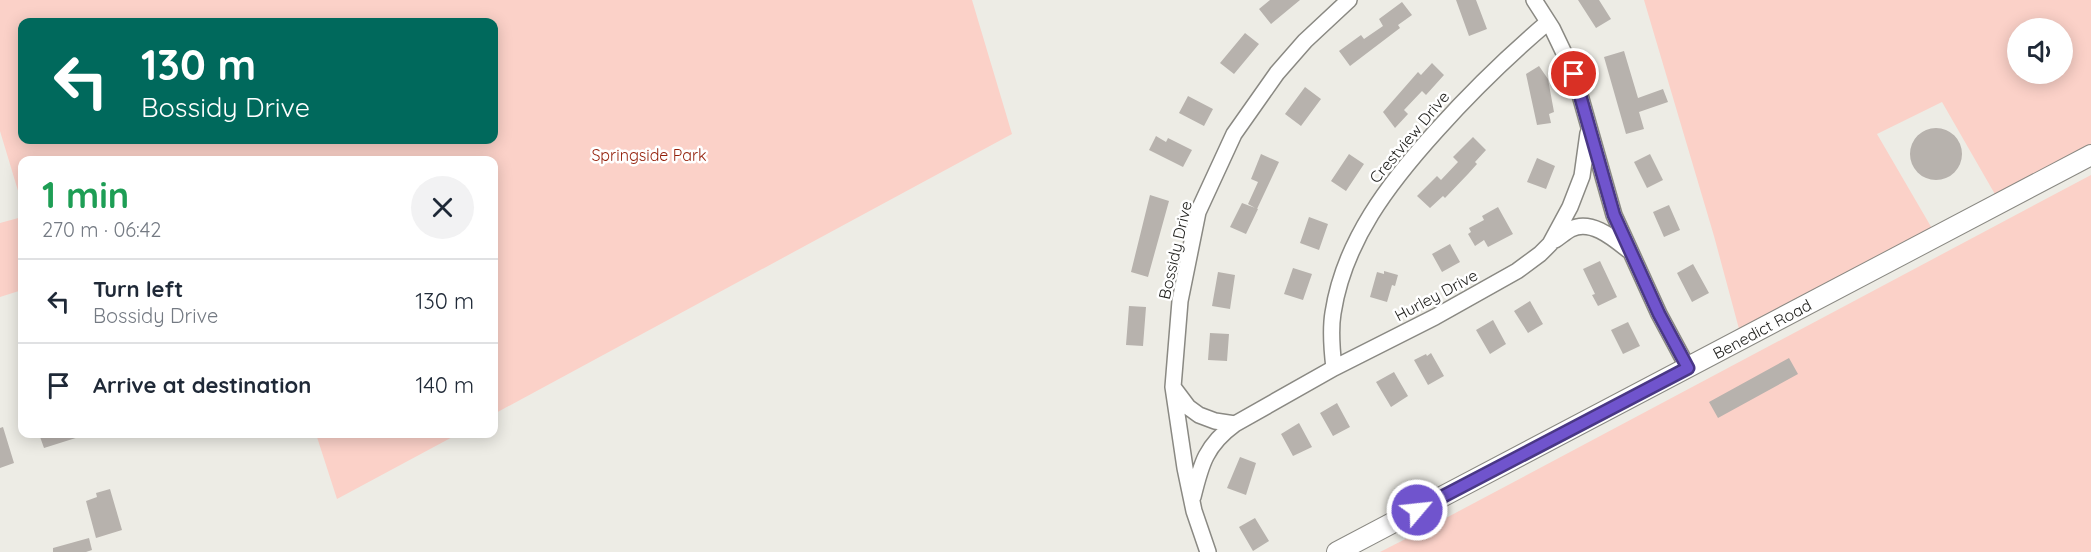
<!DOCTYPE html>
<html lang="en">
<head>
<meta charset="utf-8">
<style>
  body { margin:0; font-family:Quicksand,sans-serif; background:#f2f2f3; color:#1f2937; height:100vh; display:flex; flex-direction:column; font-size:22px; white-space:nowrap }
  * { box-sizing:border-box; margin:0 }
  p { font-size:20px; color:#747a83 }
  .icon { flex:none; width:33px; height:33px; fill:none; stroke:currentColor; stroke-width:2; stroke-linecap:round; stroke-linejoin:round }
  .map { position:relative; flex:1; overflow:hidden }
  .details { position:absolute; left:18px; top:156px; width:480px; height:282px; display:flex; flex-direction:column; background:#fff; border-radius:12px; box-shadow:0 3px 15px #0003 }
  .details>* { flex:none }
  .banner { position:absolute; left:18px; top:18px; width:480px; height:126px; border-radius:12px; box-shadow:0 3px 15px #0003; background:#00695c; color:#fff; overflow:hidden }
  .buttons { position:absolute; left:2007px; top:18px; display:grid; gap:12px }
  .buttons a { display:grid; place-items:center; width:66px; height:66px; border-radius:50%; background:#fff; box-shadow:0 3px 15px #0003; font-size:30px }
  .pin { position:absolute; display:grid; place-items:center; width:51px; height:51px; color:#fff; margin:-26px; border:3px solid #fff; border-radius:50%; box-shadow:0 2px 6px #0007 }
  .me { position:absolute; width:66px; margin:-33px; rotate:62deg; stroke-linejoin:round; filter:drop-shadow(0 0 4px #0008) }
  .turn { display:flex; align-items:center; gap:21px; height:126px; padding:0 24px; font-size:27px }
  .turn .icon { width:78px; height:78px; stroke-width:2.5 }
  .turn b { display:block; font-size:42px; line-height:51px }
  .round { display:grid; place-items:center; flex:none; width:63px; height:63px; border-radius:32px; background:#f2f2f3 }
  .head { display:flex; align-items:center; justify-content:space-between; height:102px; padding:0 24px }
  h1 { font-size:36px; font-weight:800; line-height:45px; color:#1e9e55 }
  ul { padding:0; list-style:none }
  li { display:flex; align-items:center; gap:18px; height:84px; padding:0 24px; border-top:2px solid #e0e1e3 }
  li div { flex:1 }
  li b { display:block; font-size:22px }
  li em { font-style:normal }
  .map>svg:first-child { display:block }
  .green { fill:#fbd1c8; fill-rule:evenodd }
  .building { fill:#b7b2ad }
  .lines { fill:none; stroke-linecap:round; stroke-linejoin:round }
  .street-casing { stroke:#8a8983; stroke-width:18 }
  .secondary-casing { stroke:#8a8983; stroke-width:22 }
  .street { stroke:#fff; stroke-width:15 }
  .secondary { stroke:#fff; stroke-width:20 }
  .route-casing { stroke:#493785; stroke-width:15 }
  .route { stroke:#7054cd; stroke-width:10 }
  .labels { text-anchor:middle; stroke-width:5; stroke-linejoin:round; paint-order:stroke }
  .street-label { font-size:16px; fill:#21211e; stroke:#fff }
  .park-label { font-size:16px; fill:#931f09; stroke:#fff }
</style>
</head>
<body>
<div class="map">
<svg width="2091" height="552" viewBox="0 0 2091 552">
  <rect width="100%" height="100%" fill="#edece5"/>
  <!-- green -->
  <path class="green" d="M0,0H972L1012,134L494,414V160H22V204L0,131ZM22,22H494V140H22Z
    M1644,0H2091V155L2000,203L1942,102L1877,134L1937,237L1742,340L1714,236ZM2018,28H2062V74H2018Z
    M2091,175V552H1380L1429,527Z
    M22,217V290L0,297V223Z
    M316,434H458L337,499Z"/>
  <!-- building -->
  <path class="building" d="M1270,0H1300L1271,24L1259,9Z
    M1456,0H1476L1487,29L1469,36Z
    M1578,0H1599L1611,19L1596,28Z
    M1402,2L1412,15L1398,25L1400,28L1350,66L1339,51L1361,35L1364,39L1383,26L1379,19Z
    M1245,33L1259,44L1234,74L1220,63Z
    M1624,51L1638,98L1663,89L1668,102L1639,112L1644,129L1626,134L1604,57Z
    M1432,63L1444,75L1426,95L1422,91L1404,110L1408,114L1395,128L1383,112L1418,72L1421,75Z
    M1539,66L1548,79L1554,112L1549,114L1551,123L1537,125L1526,74Z
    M1305,87L1321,99L1301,126L1285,114Z
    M1188,96L1213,109L1204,126L1179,113Z
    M1910 154a26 26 0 1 1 52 0a26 26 0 1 1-52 0Z
    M1156,136L1166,142L1168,138L1192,150L1183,167L1149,150Z
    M1473,137L1486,150L1475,162L1477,164L1468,174L1445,198L1443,196L1430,208L1417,196L1437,176L1441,180L1458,162L1453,157Z
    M1261,154L1279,162L1257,209L1248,204L1258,182L1251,179Z
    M1349,154L1364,164L1346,191L1331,181Z
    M1650,154L1663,180L1647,188L1634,162Z
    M1537,158L1555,166L1546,189L1527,182Z
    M1150,195L1169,201L1148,277L1131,272Z
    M1242,203L1258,209L1246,234L1230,227Z
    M1669,205L1680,230L1664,237L1653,212Z
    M1498,207L1513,234L1488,247L1484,240L1475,246L1468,234L1471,232L1469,228L1484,220L1482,216Z
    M1309,217L1328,224L1319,250L1300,243Z
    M1450,244L1460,262L1442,272L1432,254Z
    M1600,261L1617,297L1598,306L1592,295L1595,294L1583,269Z
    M1693,264L1709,293L1692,302L1677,273Z
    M1293,268L1312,274L1303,300L1284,294Z
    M1384,271L1398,275L1395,286L1392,285L1387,302L1370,297L1377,272L1384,274Z
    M1218,272L1235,275L1230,309L1212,306Z
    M1530,301L1543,324L1528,333L1514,311Z
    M1129,306L1146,307L1143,346L1126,345Z
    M1493,320L1506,344L1490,354L1476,330Z
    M1628,322L1640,346L1623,354L1611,330Z
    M1210,333L1229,334L1227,361L1208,360Z
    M1431,353L1444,376L1428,385L1414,360L1426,354L1427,356Z
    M1789,358L1798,374L1718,418L1709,402Z
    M1394,372L1408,396L1391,407L1376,382Z
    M1337,403L1350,427L1333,436L1320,413Z
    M1299,423L1312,447L1293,456L1281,434Z
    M3,427L14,463L0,468V428Z
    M39,434H82V436L44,448Z
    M1240,457L1256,463L1246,495L1227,488Z
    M110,489L122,530L96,538L86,501L97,497L96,493Z
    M1255,518L1269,541L1253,551L1239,527Z
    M89,538L92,550L86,552H53V548Z"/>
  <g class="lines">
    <defs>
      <path id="street" d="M1534,0L1552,28L1574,74L1614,215L1659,314L1688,368
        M1555,240C1560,237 1565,232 1571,229C1591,219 1613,238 1628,250
        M1334,368L1435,317L1517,271L1540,254L1550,244L1570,207L1582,176L1588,133
        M1173,387L1188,407L1199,415L1215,421L1235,424L1334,368C1332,351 1330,331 1333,313C1344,241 1389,183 1437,130C1472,91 1508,56 1548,22
        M1193,497C1201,464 1206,445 1235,424
        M1208,552L1194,511L1185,468L1173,387L1180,301L1198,212L1234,134L1277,73L1305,41L1349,0"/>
      <path id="secondary" d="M1337,552L2091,155"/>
    </defs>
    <!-- street casing -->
    <use href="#street" class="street-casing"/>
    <!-- secondary casing -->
    <use href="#secondary" class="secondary-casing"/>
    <!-- street -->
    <use href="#street" class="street"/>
    <!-- secondary -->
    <use href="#secondary" class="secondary"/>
  </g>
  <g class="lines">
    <defs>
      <path id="route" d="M1417,510L1688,368L1659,314L1614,215L1574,74"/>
    </defs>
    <!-- route casing -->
    <use href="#route" class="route-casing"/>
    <!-- route -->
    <use href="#route" class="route"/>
  </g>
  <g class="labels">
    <!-- street labels -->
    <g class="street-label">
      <text transform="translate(1409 137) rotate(-50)" y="6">Crestview Drive</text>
      <text transform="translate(1175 250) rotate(-77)" y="6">Bossidy Drive</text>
      <text transform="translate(1436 295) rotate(-28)" y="6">Hurley Drive</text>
      <text transform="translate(1762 329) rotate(-28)" y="6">Benedict Road</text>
    </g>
    <!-- park labels -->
    <g class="park-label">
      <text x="649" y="161">Springside Park</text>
    </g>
  </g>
</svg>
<div class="buttons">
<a><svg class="icon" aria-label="sound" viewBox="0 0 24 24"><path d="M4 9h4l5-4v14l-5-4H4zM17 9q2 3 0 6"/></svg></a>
</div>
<div class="pin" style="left:1574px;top:74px;background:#d93025"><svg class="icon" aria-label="arrive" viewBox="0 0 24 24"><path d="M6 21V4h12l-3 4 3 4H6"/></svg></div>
<svg class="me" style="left:1417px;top:510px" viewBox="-20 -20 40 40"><circle r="17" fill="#7054cd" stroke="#fff" stroke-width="3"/><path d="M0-11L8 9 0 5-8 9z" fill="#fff"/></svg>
<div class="banner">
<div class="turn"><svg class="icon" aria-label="left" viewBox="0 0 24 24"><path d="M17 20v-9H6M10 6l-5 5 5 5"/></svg><div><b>130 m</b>Bossidy Drive</div></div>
</div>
<section class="details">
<div class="head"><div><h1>1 min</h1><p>270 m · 06:42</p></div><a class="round"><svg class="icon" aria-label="close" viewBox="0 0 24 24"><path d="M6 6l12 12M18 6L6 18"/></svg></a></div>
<ul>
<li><svg class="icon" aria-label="left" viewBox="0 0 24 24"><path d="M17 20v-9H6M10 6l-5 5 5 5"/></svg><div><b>Turn left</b><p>Bossidy Drive</p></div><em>130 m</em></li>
<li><svg class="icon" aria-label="arrive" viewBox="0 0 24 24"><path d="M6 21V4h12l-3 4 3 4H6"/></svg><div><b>Arrive at destination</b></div><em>140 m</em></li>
</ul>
</section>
</div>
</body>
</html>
